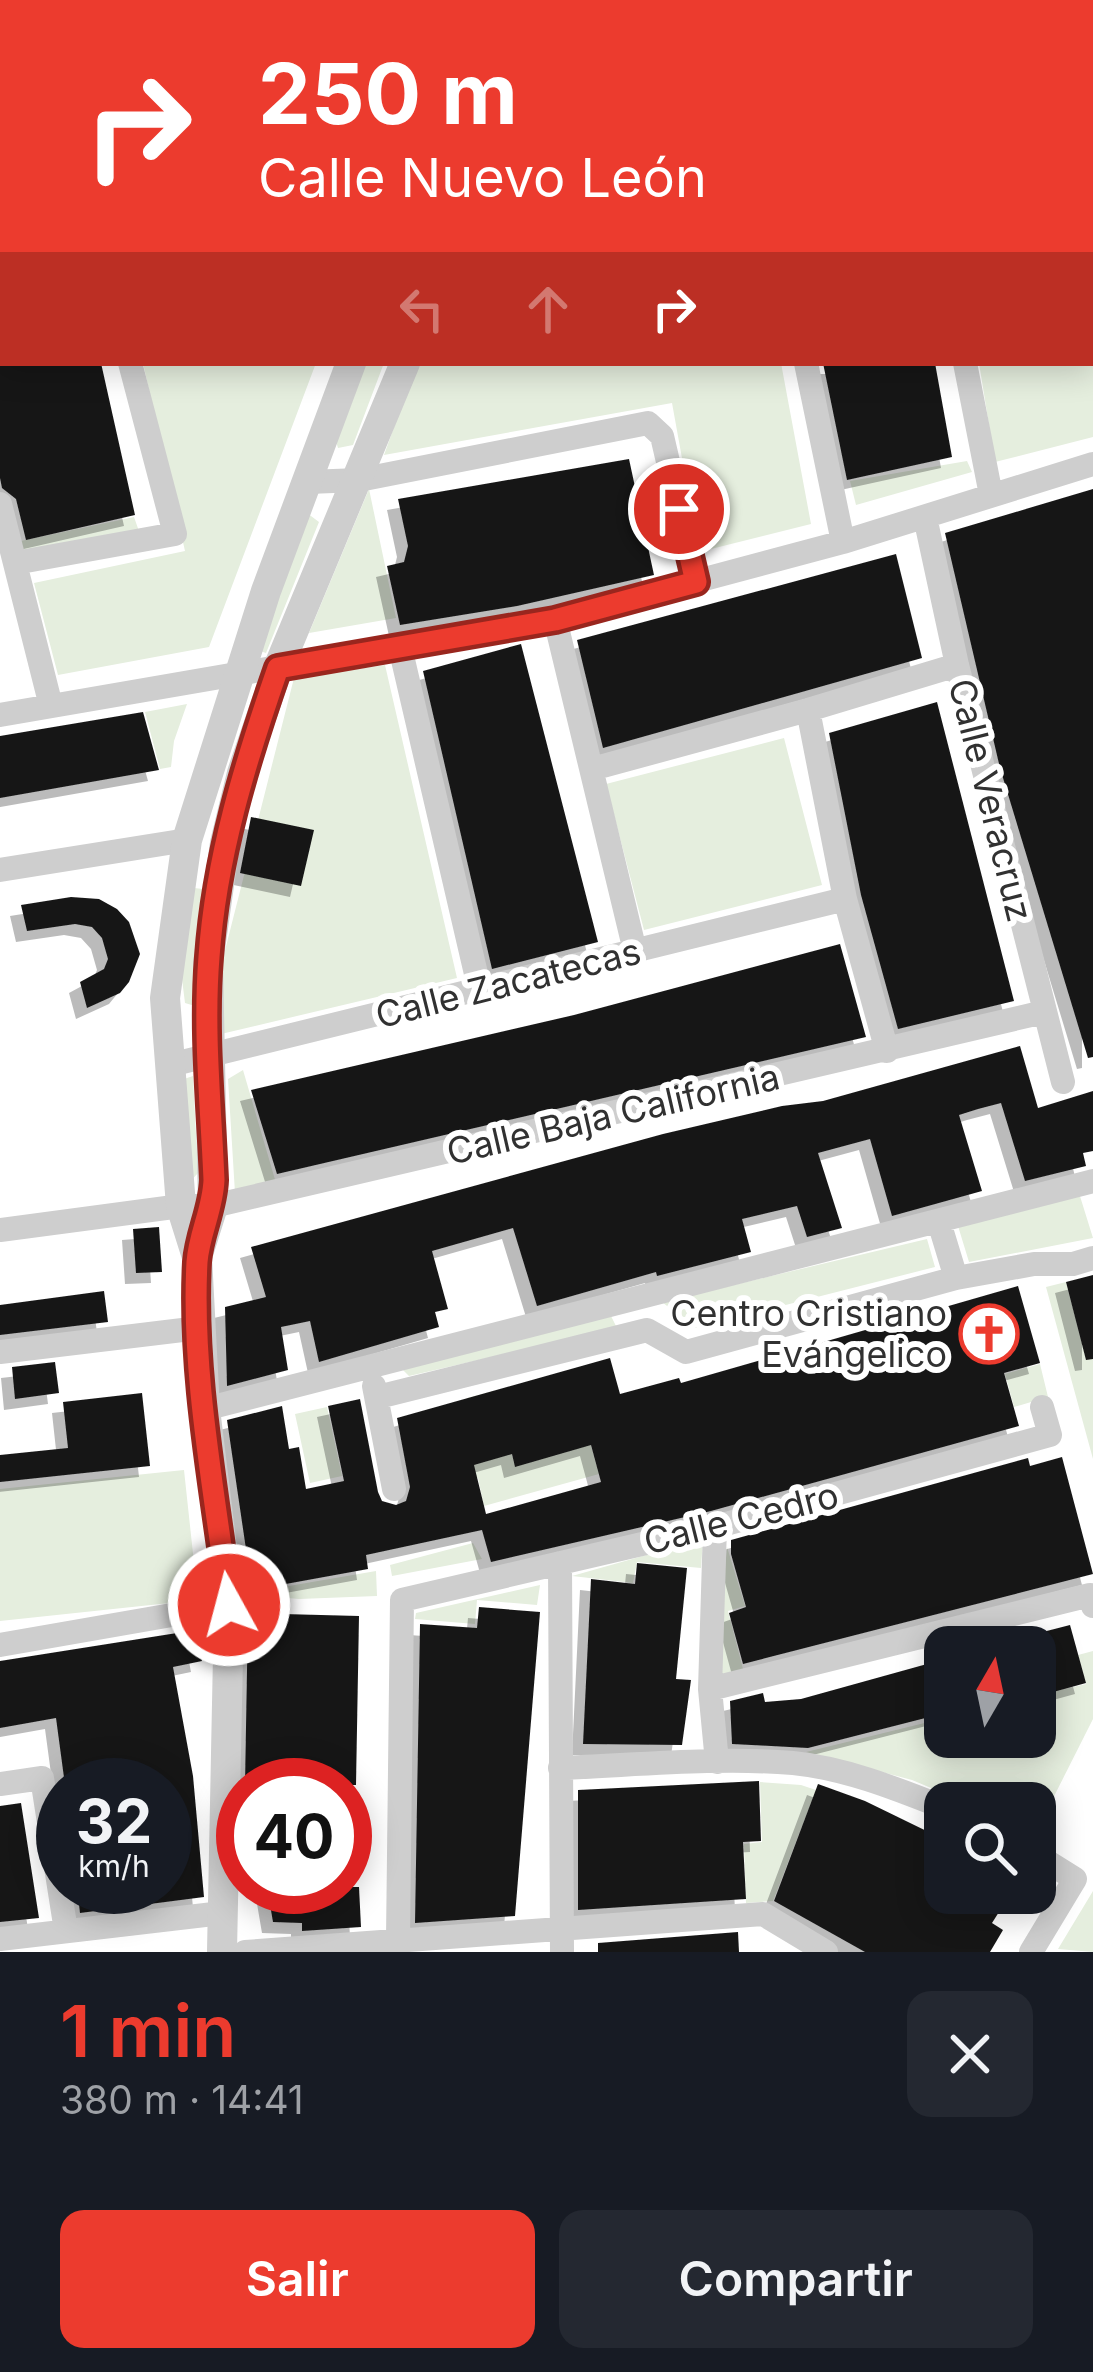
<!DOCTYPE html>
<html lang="es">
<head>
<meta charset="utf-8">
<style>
  body { margin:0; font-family:Inter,sans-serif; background:#242831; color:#f1f3f6; height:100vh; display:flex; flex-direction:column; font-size:45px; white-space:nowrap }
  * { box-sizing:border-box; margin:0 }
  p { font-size:39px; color:#9ea1a6 }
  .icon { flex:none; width:66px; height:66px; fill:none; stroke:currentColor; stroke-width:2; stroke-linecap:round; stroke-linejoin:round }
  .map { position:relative; height:1952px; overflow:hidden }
  .sheet { display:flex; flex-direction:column; background:#171b24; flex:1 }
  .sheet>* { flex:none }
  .guide { position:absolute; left:0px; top:0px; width:1095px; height:366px; box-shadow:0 6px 30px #0003; background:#ec3b2e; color:#fff; overflow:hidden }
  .needle { width:78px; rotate:9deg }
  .controls { position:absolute; left:924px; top:1626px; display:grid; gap:24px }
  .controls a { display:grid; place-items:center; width:132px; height:132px; border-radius:24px; background:#171b24; box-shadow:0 6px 30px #0003; font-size:60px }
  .speed { position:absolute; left:36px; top:1758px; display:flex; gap:24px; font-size:60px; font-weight:700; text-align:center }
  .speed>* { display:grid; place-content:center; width:156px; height:156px; border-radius:50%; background:#171b24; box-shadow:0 6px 30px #0003; line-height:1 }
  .speed small { font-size:30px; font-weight:400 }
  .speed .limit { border:18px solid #d22; background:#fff; color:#111 }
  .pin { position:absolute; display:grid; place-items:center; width:102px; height:102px; color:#fff; margin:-51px; border:6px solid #fff; border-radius:50%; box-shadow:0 3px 12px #0007 }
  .me { position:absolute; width:132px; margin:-66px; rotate:353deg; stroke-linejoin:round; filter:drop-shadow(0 0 9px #0008) }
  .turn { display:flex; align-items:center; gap:42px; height:252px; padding:0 60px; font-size:54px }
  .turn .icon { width:156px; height:156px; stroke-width:2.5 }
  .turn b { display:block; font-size:84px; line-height:102px }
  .lanes { display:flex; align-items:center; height:114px; padding:0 60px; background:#0003; justify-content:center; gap:60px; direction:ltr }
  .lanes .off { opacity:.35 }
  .round { display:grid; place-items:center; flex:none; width:126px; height:126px; border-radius:24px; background:#242831 }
  .headline { display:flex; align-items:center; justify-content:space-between; height:204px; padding:0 60px }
  h1 { font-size:72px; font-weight:600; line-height:90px; color:#ec3b2e }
  .primary-button { display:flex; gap:24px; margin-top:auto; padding:24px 60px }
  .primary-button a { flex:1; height:138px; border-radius:24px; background:#ec3b2e; color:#fff; font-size:48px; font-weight:600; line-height:138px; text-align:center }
  .primary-button a+a { background:#242831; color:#f1f3f6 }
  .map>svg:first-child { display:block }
  .green { fill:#e5eede }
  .building { fill:#181818; fill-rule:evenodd; filter:url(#shadow) }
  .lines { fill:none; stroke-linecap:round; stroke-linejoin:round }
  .minor { stroke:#cecece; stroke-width:24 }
  .tertiary { stroke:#cecece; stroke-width:30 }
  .route-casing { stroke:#99261e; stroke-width:30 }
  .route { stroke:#ec3b2e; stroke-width:21 }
  .labels { text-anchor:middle; stroke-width:12; stroke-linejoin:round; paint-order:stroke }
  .street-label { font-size:36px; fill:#313131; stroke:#fff }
  .poi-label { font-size:36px; fill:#313131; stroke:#fff; text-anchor:end }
</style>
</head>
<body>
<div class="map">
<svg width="1093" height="1952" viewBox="0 0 1093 1952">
  <defs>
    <filter id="shadow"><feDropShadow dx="-11" dy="11" stdDeviation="0" flood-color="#0004"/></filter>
  </defs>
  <rect width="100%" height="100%" fill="#fff"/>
  <!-- green -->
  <path class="green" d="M1093,225V437L995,462L979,363H1092Z
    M143,363H316L209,647L58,675L34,583L185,551Z
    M362,363H384L353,445L338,448L335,438Z
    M417,363H781L811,524L699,552L672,403L384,455Z
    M967,461L972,472L856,505L850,481Z
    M369,489L396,618L309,633Z
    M307,513L319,522L266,653L257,650Z
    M134,517L141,537L19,556L16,542Z
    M385,665L457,978L221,1034L218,978L294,678Z
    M187,704L174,741L171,767L160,769L145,712Z
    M784,738L822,885L644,930L606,784Z
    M194,888L203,889L194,973L195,1006L185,1003L181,971Z
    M243,1070L276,1183L235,1193L228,1079Z
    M193,1076L198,1173L188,1184L181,1080Z
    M1079,1193L1093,1238L969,1262L958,1226Z
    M927,1239L935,1267L695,1328L662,1302Z
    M1066,1282L1086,1359L1093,1358V1459L1046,1287Z
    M611,1316L617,1328L409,1376L402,1369Z
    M1040,1364L1048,1397L1014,1407L1005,1374Z
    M569,1370L599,1474L484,1506L478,1478L461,1482L457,1470L484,1461L467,1398L494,1391L515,1466Z
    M327,1407L342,1476L310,1483L295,1414Z
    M184,1470L198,1600L0,1621V1489Z
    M703,1539L701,1568L637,1562L633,1583L572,1576Z
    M473,1543L482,1559L392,1576L390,1565Z
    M727,1547L745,1606L728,1611L743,1669L715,1678Z
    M376,1571L377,1596L299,1599L243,1594Z
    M540,1585L537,1605L477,1600L475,1624L415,1619L416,1613Z
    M1093,1651V1719L1036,1832L1035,1803H967L912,1780L806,1752L945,1718V1737H1035V1696L1086,1684L1078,1655Z
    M760,1782L801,1785L816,1790L773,1901L746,1903L744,1844L762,1842Z
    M1093,1891V1952L1058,1949Z"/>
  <!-- building -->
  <path class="building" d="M0,363H101L135,515L26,540L16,499L2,488L0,478Z
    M823,363H935L952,457L847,480Z
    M629,459L654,575L517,606L400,625L387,566L404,562L408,546L398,499Z
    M1093,489V1057L1088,1058L1000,768L945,533Z
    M896,554L922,658L603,748L577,640Z
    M521,644L598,942L492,969L423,671Z
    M937,702L1014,1001L898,1029L861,895L829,733Z
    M143,712L159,770L0,798V736Z
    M251,817L314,830L301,886L240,873Z
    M71,897L99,899L117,909L129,922L140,954L129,982L120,993L87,1008L80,982L104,969L108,959L102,938L92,927L75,924L27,931L21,905Z
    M840,944L866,1037L277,1174L251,1090L574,1015Z
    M1020,1046L1038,1108L1093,1091V1151L1083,1153L1086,1166L1025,1181L1001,1103L978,1109L959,1115L982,1191L892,1216L870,1139L818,1153L842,1228L807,1237L797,1206L742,1219L751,1252L657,1276L656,1272L537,1306L513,1228L432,1251L448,1309L435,1312L439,1327L319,1362L310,1321L281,1327L288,1370L227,1386L225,1307L266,1297L251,1247L663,1134L782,1106L823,1101Z
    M159,1227L162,1272L136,1273L133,1229Z
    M1093,1275V1359L1086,1360L1066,1282Z
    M1018,1286L1040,1363L1004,1373L1019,1426L711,1511L491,1562L482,1530L366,1555L368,1569L247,1591L243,1557L247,1556L227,1420L282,1406L289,1449L299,1447L306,1489L344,1481L328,1406L360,1399L378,1492L382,1501L396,1505L406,1501L410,1487L397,1418L610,1358L620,1394L679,1378L681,1383ZM591,1445L601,1482L486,1514L474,1465L512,1454L515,1467Z
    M104,1291L108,1322L0,1335V1305Z
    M55,1362L59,1393L15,1399L12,1367Z
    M142,1393L150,1466L0,1482V1455L68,1448L63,1402Z
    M1062,1457L1093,1574L743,1664L729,1613L746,1607L731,1554V1540L1028,1458L1030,1466Z
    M637,1563L687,1568L676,1679L691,1680L682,1745L583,1744L591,1579L635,1584Z
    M479,1607L540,1612L515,1916L415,1923L420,1624L477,1628Z
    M248,1613L359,1616L356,1785H245Z
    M1070,1625L1086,1683L1035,1697V1634Z
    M196,1630L202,1661L173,1667L193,1776L204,1897L80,1913L77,1887H165V1785H65L56,1718L0,1728V1661Z
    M945,1659V1713L808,1748L732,1744L730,1701L763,1693L765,1702L801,1699Z
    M759,1781L761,1841L743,1842L746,1899L578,1910V1790Z
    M818,1784L865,1801L945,1840V1868L931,1893H1011L992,1923L1003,1930L990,1952H865L774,1901Z
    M21,1803L39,1918L0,1922V1806Z
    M267,1887H359L361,1927L302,1931V1923L273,1922Z
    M738,1932L739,1952H598V1943Z"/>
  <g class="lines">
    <!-- minor -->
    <path class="minor" d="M1092,42H1093
      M0,139L3,138
      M1092,212H1093
      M806,363L843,542
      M965,363L991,495
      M308,482L359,480L648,423L662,436L696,582
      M0,504L51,706
      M925,517L957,665L1063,1082
      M15,563L175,534L130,363
      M555,619L635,951
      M400,647L480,991
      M808,710L845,899L887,1051
      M0,715L555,619L843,542L1093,464
      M592,769L808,710L957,665
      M0,870L187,840
      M170,1065L845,899
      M939,1222L956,1278
      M0,1230L181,1206H213L1044,1012
      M0,1352L199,1328
      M374,1386L394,1489
      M378,1397L647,1330L686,1352L956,1278L1034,1264H1073L1093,1258
      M205,1409L1093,1181
      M715,1527L710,1689L717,1762
      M560,1563L562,1952
      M0,1645L229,1605
      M710,1689L1090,1595L1093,1606
      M560,1768C637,1765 716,1757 793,1763C845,1768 897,1789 945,1808
      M0,1784L42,1778L66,1931
      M0,1939L222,1913
      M398,1939L402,1600L715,1527L1050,1435L1042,1407
      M245,1952L763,1914L826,1952
      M1031,1952L1075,1879L1035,1854"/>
    <!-- tertiary -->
    <path class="tertiary" d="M509,3L511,0
      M197,1257L213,1206L208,963L225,843L242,773L278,668L405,363
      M222,1952L229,1605L205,1409L197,1257L181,1206L165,998L187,840L266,591L351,363"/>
  </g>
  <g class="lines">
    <defs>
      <path id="route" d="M229,1605C215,1493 191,1375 197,1262C199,1234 213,1209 214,1180C211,1107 203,1031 209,957C216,857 245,763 278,668L555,620L696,582L679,509"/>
    </defs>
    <!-- route casing -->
    <use href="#route" class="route-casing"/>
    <!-- route -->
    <use href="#route" class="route"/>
  </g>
  <!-- icons -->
  <defs>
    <symbol id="church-ring" viewBox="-11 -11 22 22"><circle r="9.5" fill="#fff" stroke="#ec3b2e" stroke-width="1.5"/><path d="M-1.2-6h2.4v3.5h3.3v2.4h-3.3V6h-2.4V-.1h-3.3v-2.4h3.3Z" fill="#ec3b2e"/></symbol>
  </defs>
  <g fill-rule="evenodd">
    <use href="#church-ring" x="956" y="1301" width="66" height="66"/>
  </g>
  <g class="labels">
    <!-- street labels -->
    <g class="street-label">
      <text transform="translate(991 800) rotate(76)" y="13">Calle Veracruz</text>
      <text transform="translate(508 983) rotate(-14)" y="13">Calle Zacatecas</text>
      <text transform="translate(613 1114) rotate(-13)" y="13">Calle Baja California</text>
      <text transform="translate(741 1518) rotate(-14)" y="13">Calle Cedro</text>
    </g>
    <!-- poi labels -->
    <g class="poi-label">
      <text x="947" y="1326">Centro Cristiano<tspan x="947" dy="41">Evángelico</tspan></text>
    </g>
  </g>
</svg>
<div class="controls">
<a><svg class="needle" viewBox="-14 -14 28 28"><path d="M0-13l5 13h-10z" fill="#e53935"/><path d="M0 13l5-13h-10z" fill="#9ea1a6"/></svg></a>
<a><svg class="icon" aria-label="search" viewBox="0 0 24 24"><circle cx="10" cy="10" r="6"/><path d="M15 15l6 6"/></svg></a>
</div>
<div class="speed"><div>32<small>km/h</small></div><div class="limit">40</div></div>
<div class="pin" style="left:679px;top:509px;background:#d93025"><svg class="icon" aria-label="arrive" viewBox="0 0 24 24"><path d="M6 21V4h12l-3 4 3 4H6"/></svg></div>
<svg class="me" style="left:229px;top:1605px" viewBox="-20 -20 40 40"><circle r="17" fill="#ec3b2e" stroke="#fff" stroke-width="3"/><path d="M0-11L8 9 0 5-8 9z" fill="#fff"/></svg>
<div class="guide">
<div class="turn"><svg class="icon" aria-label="right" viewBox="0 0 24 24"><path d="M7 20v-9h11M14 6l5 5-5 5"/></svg><div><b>250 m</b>Calle Nuevo León</div></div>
<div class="lanes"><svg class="icon off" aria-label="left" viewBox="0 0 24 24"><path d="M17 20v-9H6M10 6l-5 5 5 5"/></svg><svg class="icon off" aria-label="ahead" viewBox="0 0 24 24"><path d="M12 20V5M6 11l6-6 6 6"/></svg><svg class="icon" aria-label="right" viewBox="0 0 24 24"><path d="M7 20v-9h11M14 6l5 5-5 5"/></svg></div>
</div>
</div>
<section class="sheet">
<div class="headline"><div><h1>1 min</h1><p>380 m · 14:41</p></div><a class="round"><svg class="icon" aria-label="close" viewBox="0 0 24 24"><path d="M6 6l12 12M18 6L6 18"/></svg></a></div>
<div class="primary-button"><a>Salir</a><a>Compartir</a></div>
</section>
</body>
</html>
